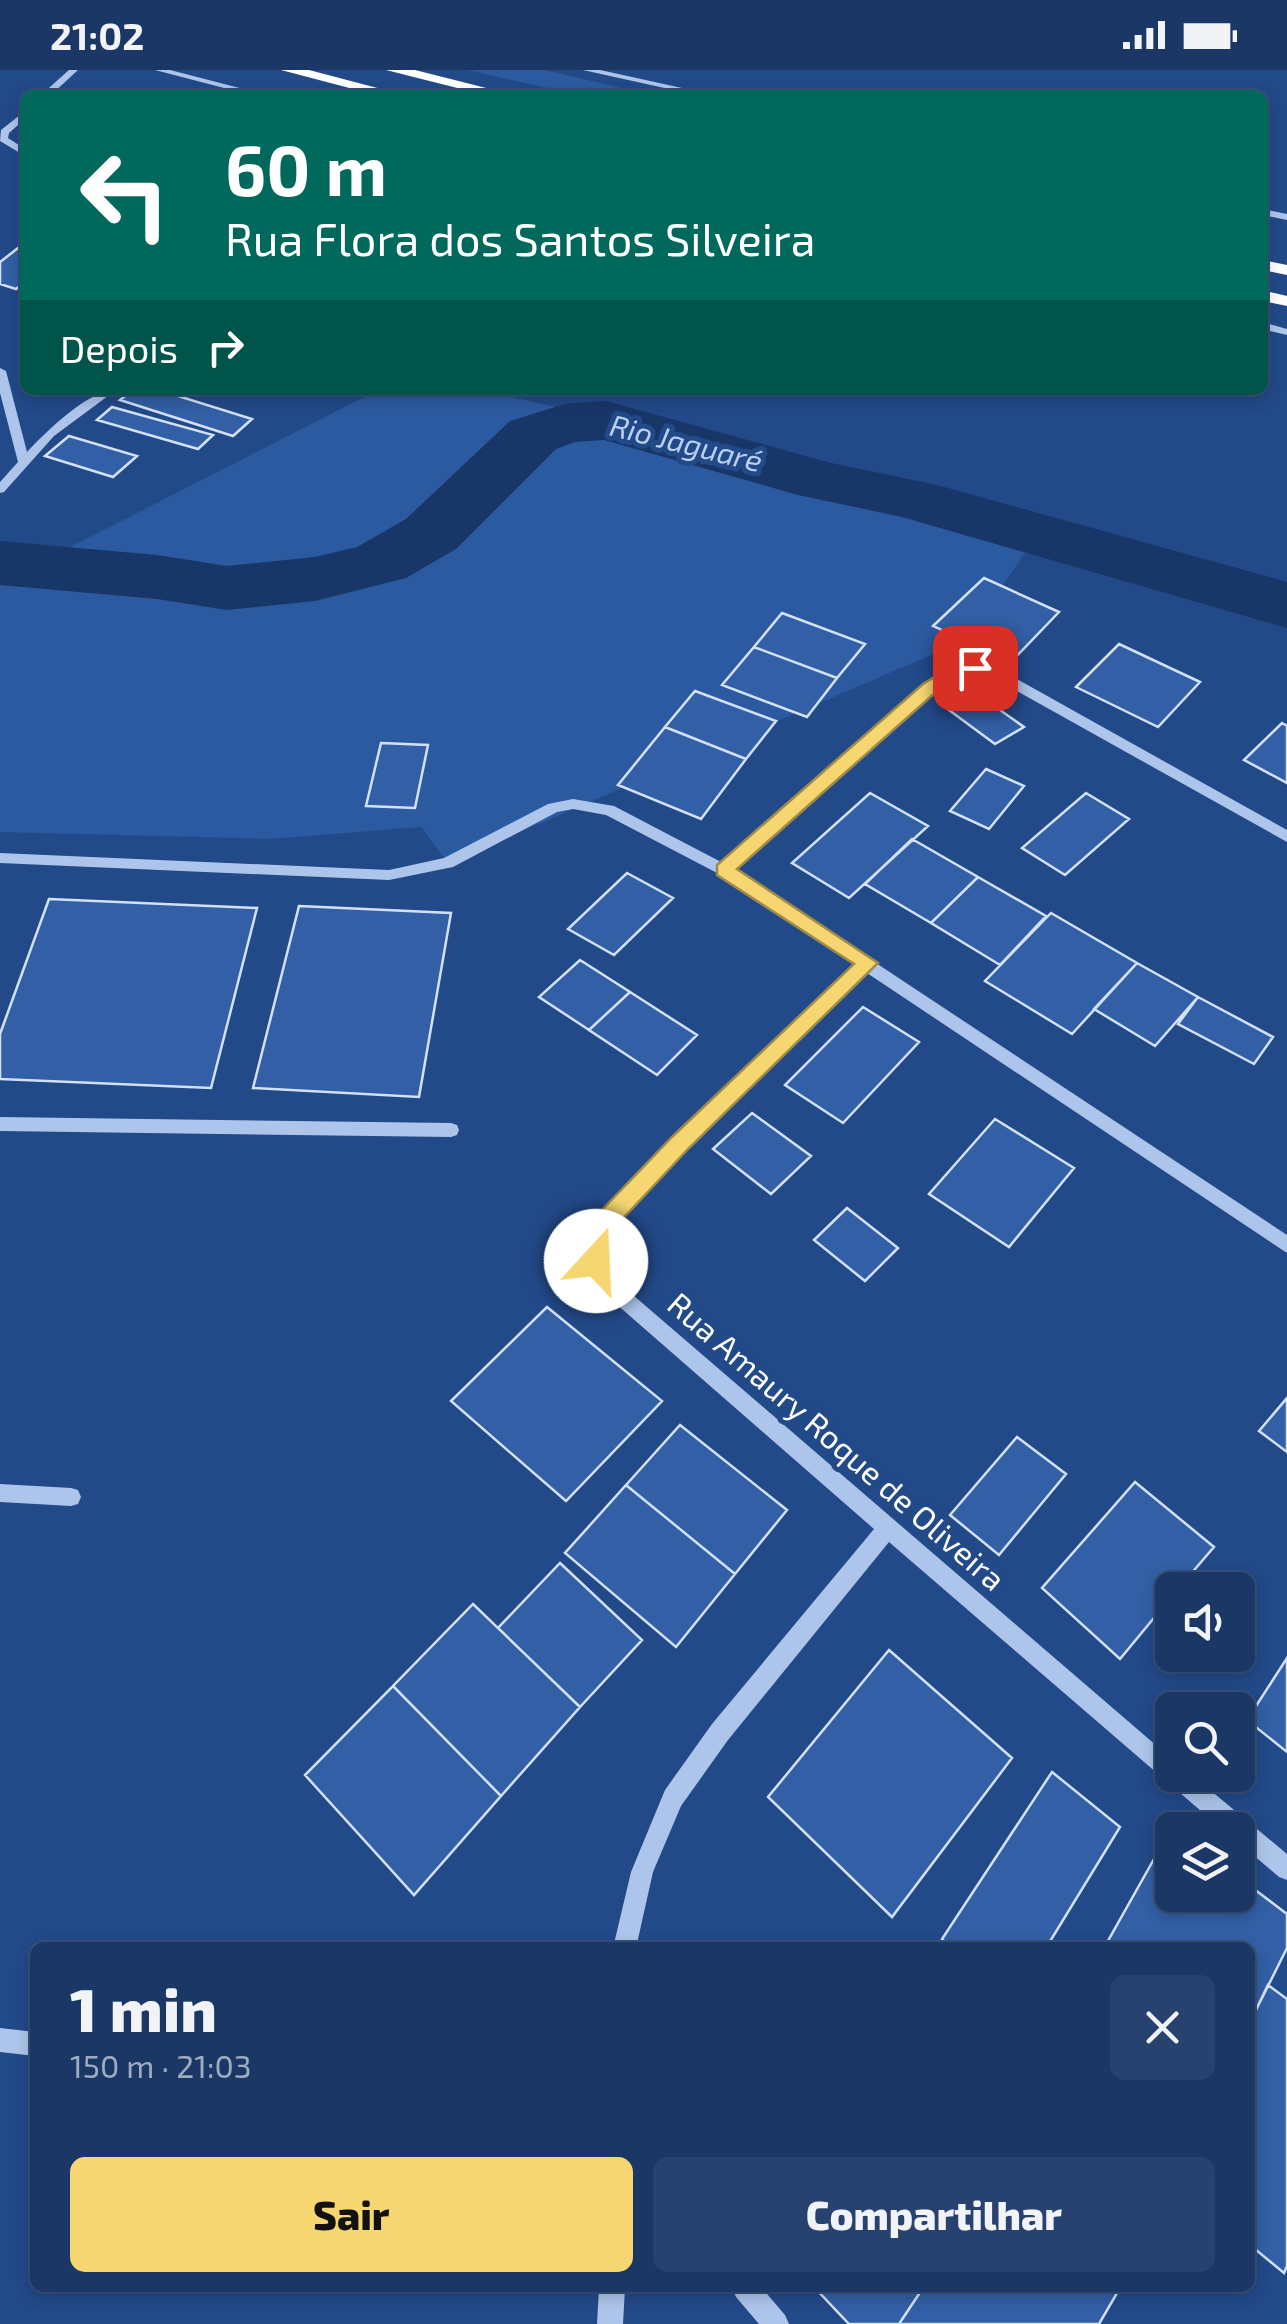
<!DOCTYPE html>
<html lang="pt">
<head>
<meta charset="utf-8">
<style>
  body { margin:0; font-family:"Exo 2",sans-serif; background:#27426f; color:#f1f3f6; height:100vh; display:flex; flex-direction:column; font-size:38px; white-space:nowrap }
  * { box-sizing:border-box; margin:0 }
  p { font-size:32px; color:#9facbf }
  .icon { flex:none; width:55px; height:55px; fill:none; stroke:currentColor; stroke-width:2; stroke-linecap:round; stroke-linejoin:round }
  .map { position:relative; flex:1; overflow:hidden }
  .sheet { position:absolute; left:30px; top:1872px; width:1225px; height:350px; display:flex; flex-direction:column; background:#1a3766; border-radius:15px; box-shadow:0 5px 15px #0003,0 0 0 2px #38517a }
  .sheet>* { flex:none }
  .hud { position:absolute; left:20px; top:20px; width:1248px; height:305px; border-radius:15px; box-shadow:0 5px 15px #0003,0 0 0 2px #38517a; background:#00695c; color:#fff; overflow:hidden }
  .tools { position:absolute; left:1155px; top:1502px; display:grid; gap:20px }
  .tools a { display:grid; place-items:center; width:100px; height:100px; border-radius:15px; background:#1a3766; box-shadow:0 5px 15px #0003,0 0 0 2px #38517a; font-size:50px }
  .pin { position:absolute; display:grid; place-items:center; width:85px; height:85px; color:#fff; margin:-42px; border-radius:20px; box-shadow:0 5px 15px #0006 }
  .me { position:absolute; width:110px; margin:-55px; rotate:20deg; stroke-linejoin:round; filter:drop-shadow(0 0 8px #0008) }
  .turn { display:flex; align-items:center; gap:35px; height:210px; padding:0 40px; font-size:45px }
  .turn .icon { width:130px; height:130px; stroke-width:2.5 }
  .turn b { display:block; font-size:70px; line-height:85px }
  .then { display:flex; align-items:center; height:95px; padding:0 40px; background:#0003; gap:20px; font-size:38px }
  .round { display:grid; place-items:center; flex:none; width:105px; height:105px; border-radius:15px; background:#27426f }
  .summary { display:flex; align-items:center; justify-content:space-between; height:170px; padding:0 40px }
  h1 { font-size:60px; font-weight:800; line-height:75px }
  .primary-button { display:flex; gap:20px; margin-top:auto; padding:20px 40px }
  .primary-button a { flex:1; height:115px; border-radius:15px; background:#f5d670; color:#111; font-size:40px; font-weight:800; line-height:115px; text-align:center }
  .primary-button a+a { background:#27426f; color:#f1f3f6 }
  .status { display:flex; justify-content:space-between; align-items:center; height:70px; padding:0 50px; background:#1a3766; direction:ltr }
  .status svg { height:28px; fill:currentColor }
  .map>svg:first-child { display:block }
  .green { fill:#2c5aa0 }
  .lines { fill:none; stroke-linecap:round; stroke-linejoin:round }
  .river { fill:#183667; fill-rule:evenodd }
  .building { fill:#325fa5; stroke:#d2e1f7; stroke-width:2.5 }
  .minor { fill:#adc5ea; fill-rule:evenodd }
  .highway { fill:#fff; fill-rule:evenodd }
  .route { fill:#f5d670; stroke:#9f8b49; stroke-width:2.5 }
  .labels { text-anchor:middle; stroke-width:10; stroke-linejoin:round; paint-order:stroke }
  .far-water-label { font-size:30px; font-style:italic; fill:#b9d0f1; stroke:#224988 }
  .street-label { font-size:32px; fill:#fff; stroke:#224988 }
</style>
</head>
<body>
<div class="status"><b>21:02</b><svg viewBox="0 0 49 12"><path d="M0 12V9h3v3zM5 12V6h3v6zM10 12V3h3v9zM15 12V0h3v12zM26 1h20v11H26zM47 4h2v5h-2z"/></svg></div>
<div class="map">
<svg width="1287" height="2254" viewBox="0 0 1287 2254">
  <rect width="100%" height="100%" fill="#224988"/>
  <!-- green -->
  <path class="green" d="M467,0H545L651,25H579Z
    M378,320H482L1047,450L966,570L448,793L421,757L271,769L0,762V513Z"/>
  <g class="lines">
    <!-- river -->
    <path class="river" d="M606,331L831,393L937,415L1287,512V558L902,447L798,425L604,370L575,372L556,379L456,479L406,508L315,531L227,540L157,529L0,515V471L157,485L227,496L315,487L357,477L406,449L510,351L565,334Z"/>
  </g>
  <!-- building -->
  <path class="building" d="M22,175L25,212L16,219L0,214V192Z
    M133,320H159L252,349L233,366L120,330Z
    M112,337L213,365L198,379L97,350Z
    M69,366L137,386L113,407L45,386Z
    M984,508L1059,542L1011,592L933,556Z
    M782,543L865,574L837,608L754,577Z
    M1119,574L1200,612L1158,657L1076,617Z
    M754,577L837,608L807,647L722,615Z
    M966,616L1024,657L995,674L938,632Z
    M695,621L776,651L746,689L665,657Z
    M1282,653L1287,656V713L1244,690Z
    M665,657L746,689L701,749L618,715Z
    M381,673L428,675L415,738L366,736Z
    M986,699L1024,716L989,759L950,741Z
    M870,723L928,756L849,828L792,793Z
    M1086,723L1129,749L1065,805L1022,778Z
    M912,769L978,807L931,853L865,814Z
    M627,803L673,828L614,885L568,859Z
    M978,807L1046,846L1000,895L931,853Z
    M49,829L257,838L211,1018L0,1009V964Z
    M299,836L451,843L419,1027L253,1018Z
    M1051,843L1137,893L1072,964L985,911Z
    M580,890L630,922L589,960L539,927Z
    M1137,893L1198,927L1155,976L1094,939Z
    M630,922L697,965L657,1005L589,960Z
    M1198,927L1273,967L1254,994L1178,954Z
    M863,937L919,972L843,1053L785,1015Z
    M752,1043L811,1086L771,1124L713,1079Z
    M995,1049L1074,1098L1009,1177L929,1124Z
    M847,1138L898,1178L865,1211L814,1170Z
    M547,1237L662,1331L566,1431L451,1331Z
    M1287,1328V1382L1259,1361Z
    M680,1355L787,1440L735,1504L626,1415Z
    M1017,1367L1066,1404L999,1485L950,1445Z
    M1135,1412L1214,1477L1177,1520H1172V1526L1120,1589L1042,1518Z
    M626,1415L735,1504L676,1577L565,1483Z
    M560,1493L642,1570L580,1637L498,1558Z
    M473,1534L580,1637L501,1726L393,1616Z
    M889,1580L1012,1688L892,1847L768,1727Z
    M1287,1588V1682L1247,1650Z
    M393,1616L501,1726L414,1825L305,1705Z
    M1052,1702L1120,1757L1046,1878H951L942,1869Z
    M1172,1757L1175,1760L1172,1825H1238V1807L1287,1844V1878L1250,1952V1878H1104Z
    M1268,1915L1287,1929V2196L1284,2203L1250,2175V1952Z
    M815,2218H923L899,2254H849Z
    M923,2218H1120L1099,2254H899Z"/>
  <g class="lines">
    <!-- minor -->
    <path class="minor" d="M69,0H78L51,25H41Z
      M155,0H170L267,25H251Z
      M583,0H600L714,25H696Z
      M25,41V49L9,63L8,68L25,79V86L0,71L1,60Z
      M1262,139L1287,144V150L1262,145Z
      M1262,252L1287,259V265L1262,259Z
      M0,298L6,301L27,382C46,362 88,320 116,320L54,366L4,422L0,423V412L18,392L0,323Z
      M976,595L999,599L1287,760V772L990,606C968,602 953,609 934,621L734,799L867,887L874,889L876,893L1287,1165V1183L867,903L687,1077L614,1154L606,1171L604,1191L612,1207L1172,1689V1705H1192L1287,1784V1810L1279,1807L1238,1772V1760H1223L889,1472L728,1670L681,1736L653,1802L636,1878H613L631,1802L665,1720L712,1654L874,1459L599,1219L586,1191L588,1170L602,1144L675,1067L855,895L719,804L606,745L573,739L557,742L453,797L389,810L0,793V783L389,800L444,788L548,734L573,729L614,736L723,793L924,615L948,601Z
      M0,1047L451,1053L457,1055L459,1060L457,1065L451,1067L0,1061Z
      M0,1414L71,1418L78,1420L81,1427L78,1434L71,1436L0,1432Z
      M0,1958L35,1962V1986L0,1982Z
      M599,2218H625L623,2254H597Z
      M732,2218H762L785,2245L789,2254H759L736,2227Z"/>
    <!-- highway -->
    <path class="highway" d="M281,0H309L404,25H376Z
      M386,0H415L514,25H485Z
      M1262,190L1287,195V205L1262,200Z
      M1262,220L1287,226V236L1262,231Z"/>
  </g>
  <!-- route -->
  <path class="route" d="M975,592L984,598L981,602L963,605L936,622L737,799L878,893L688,1079L616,1156L604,1198H587L584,1191L586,1170L600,1142L673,1066L854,894L717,805V795L923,614L952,596Z"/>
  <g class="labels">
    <!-- far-water labels -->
    <g class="far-water-label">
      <text transform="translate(686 374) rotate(14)" y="10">Rio Jaguaré</text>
    </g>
    <!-- street labels -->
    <g class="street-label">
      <text transform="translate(836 1372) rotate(41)" y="11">Rua Amaury Roque de Oliveira</text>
    </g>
  </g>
</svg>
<div class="tools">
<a><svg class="icon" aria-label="sound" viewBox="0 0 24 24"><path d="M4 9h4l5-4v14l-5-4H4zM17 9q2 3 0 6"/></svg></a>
<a><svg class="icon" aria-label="search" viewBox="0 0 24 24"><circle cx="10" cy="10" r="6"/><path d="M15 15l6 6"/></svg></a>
<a><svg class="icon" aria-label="layers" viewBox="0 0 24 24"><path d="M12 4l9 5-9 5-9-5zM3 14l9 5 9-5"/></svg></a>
</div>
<div class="pin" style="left:975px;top:598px;background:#d93025"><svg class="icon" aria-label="arrive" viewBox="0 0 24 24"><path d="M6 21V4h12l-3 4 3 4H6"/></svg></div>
<svg class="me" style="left:596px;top:1191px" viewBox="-20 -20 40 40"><circle r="19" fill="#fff"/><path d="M0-13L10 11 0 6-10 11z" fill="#f5d670"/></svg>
<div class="hud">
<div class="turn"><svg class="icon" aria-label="left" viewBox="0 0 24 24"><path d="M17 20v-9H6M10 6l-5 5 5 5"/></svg><div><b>60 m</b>Rua Flora dos Santos Silveira</div></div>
<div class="then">Depois<svg class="icon" aria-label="right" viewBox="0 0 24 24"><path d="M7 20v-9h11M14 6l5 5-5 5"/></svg></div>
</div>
<section class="sheet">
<div class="summary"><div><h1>1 min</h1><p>150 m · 21:03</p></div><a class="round"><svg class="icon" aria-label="close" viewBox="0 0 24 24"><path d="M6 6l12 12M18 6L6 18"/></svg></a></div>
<div class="primary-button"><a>Sair</a><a>Compartilhar</a></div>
</section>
</div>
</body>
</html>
